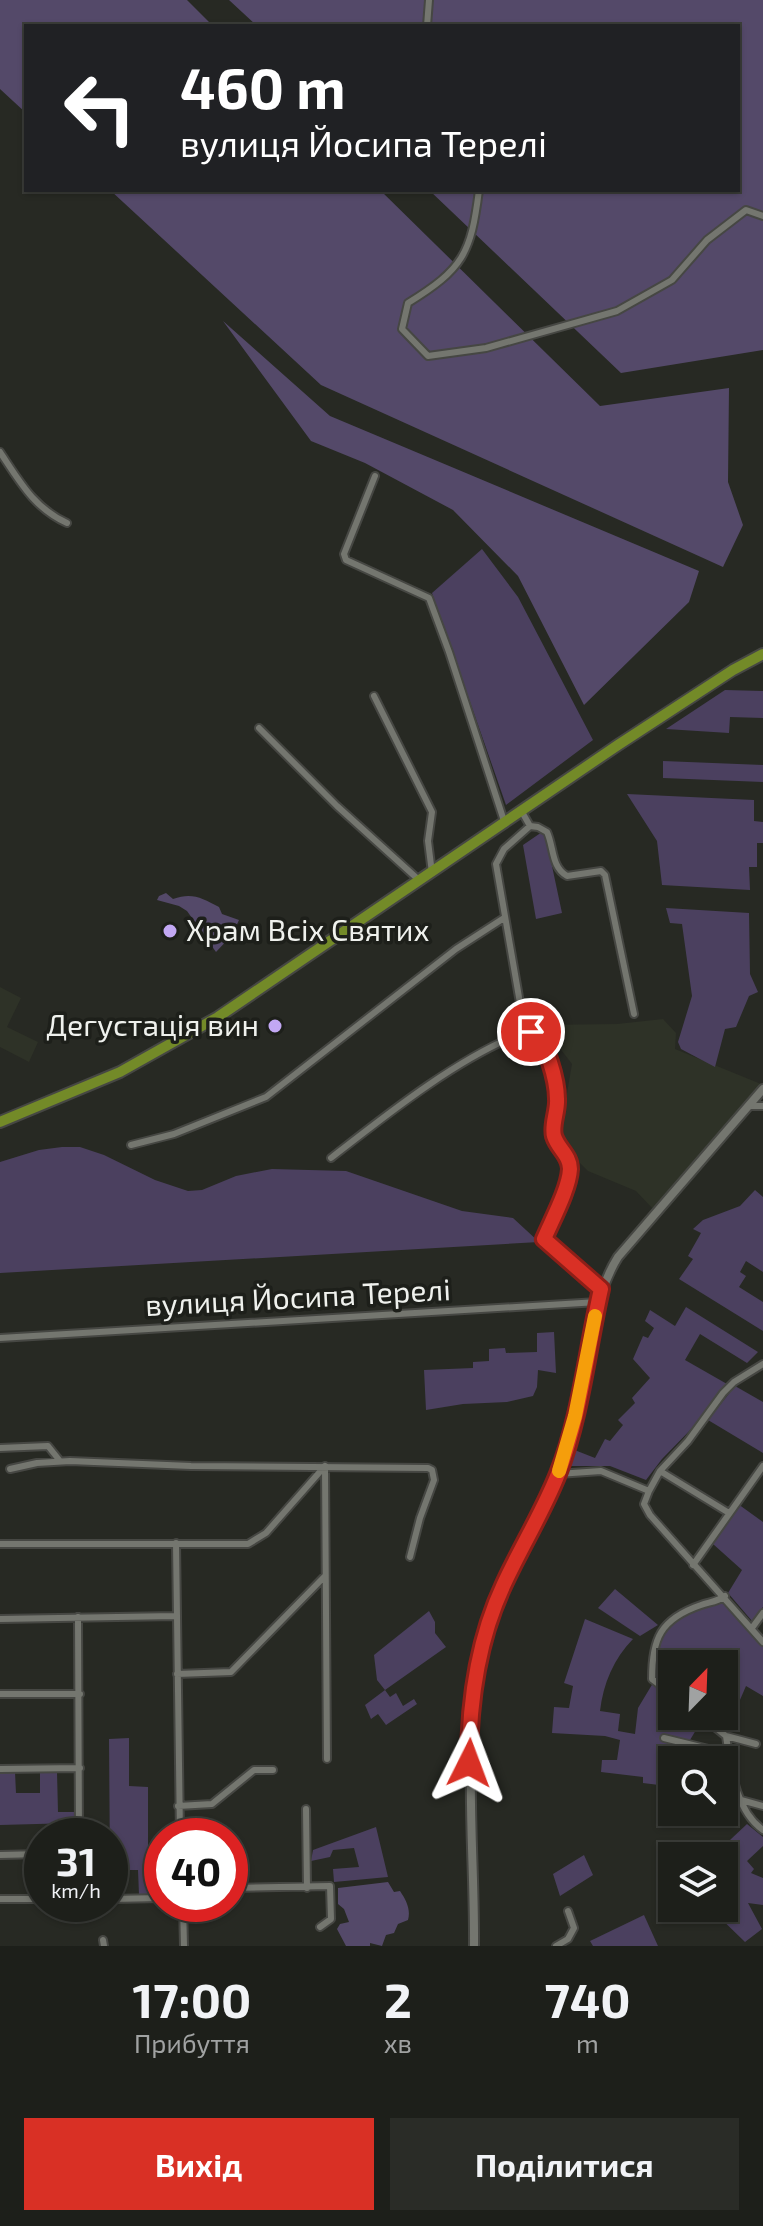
<!DOCTYPE html>
<html lang="uk">
<head>
<meta charset="utf-8">
<style>
  body { margin:0; font-family:"Exo 2",sans-serif; background:#2a2c27; color:#f1f3f6; height:100vh; display:flex; flex-direction:column; font-size:30px; white-space:nowrap }
  * { box-sizing:border-box; margin:0 }
  p { font-size:26px; color:#a0a2a2 }
  .icon { flex:none; width:44px; height:44px; fill:none; stroke:currentColor; stroke-width:2; stroke-linecap:round; stroke-linejoin:round }
  .map { position:relative; height:1946px; overflow:hidden }
  .drawer { display:flex; flex-direction:column; background:#1d1f1a; flex:1 }
  .drawer>* { flex:none }
  .hud { position:absolute; left:24px; top:24px; width:716px; height:168px; border-radius:0px; box-shadow:0 2px 6px #0004,0 0 0 2px #3b3d39; background:#202124; color:#fff; overflow:hidden }
  .needle { width:52px; rotate:23deg }
  .controls { position:absolute; left:658px; top:1650px; display:grid; gap:16px }
  .controls a { display:grid; place-items:center; width:80px; height:80px; border-radius:0px; background:#1d1f1a; box-shadow:0 2px 6px #0004,0 0 0 2px #3b3d39; font-size:40px }
  .speed { position:absolute; left:24px; top:1818px; display:flex; gap:16px; font-size:40px; font-weight:700; text-align:center }
  .speed>* { display:grid; place-content:center; width:104px; height:104px; border-radius:50%; background:#1d1f1a; box-shadow:0 2px 6px #0004,0 0 0 2px #3b3d39; line-height:1 }
  .speed small { font-size:20px; font-weight:400 }
  .speed .limit { border:12px solid #d22; background:#fff; color:#111 }
  .pin { position:absolute; display:grid; place-items:center; width:68px; height:68px; color:#fff; margin:-34px; border:4px solid #fff; border-radius:50%; box-shadow:0 2px 8px #0007 }
  .me { position:absolute; width:88px; margin:-44px; rotate:3deg; stroke-linejoin:round; filter:drop-shadow(0 0 6px #0008) }
  .turn { display:flex; align-items:center; gap:28px; height:168px; padding:0 24px; font-size:36px }
  .turn .icon { width:104px; height:104px; stroke-width:2.5 }
  .turn b { display:block; font-size:56px; line-height:68px }
  .eta { display:flex; justify-content:space-evenly; align-items:center; height:136px; text-align:center }
  .eta b { font-size:48px; font-weight:700; line-height:56px }
  .cta { display:flex; gap:16px; margin-top:auto; padding:16px 24px }
  .cta a { flex:1; height:92px; border-radius:0px; background:#d93025; color:#fff; font-size:32px; font-weight:700; line-height:92px; text-align:center }
  .cta a+a { background:#2a2c27; color:#f1f3f6 }
  .map>svg:first-child { display:block }
  .built { fill:#2e3227 }
  .green { fill:#4b405f }
  .forest { fill:#544969 }
  .lines { fill:none; stroke-linecap:round; stroke-linejoin:round }
  .minor-casing { stroke:#464743; stroke-width:10 }
  .tertiary-casing { stroke:#464743; stroke-width:12 }
  .trunk-casing { stroke:#464743; stroke-width:14 }
  .minor { stroke:#74766f; stroke-width:6 }
  .tertiary { stroke:#74766f; stroke-width:8 }
  .trunk { stroke:#738a28; stroke-width:10 }
  .route-casing { stroke:#8d1f18; stroke-width:20 }
  .route { stroke:#d93025; stroke-width:14 }
  .slow { stroke:#f59e0b; stroke-width:14 }
  .poi-dot { fill:#c2a8f3; stroke:#1d1f1a; stroke-width:3 }
  .labels { text-anchor:middle; stroke-width:7; stroke-linejoin:round; paint-order:stroke }
  .poi-label { font-size:30px; fill:#eff1ed; stroke:#1d1f1a; text-anchor:start }
  .street-label { font-size:30px; fill:#eff1ed; stroke:#1d1f1a }
</style>
</head>
<body>
<div class="map">
<svg width="763" height="1946" viewBox="0 0 763 1946">
  <rect width="100%" height="100%" fill="#272923"/>
  <!-- built -->
  <path class="built" d="M0,987L21,998L7,1027L38,1042L29,1062L0,1047Z
    M663,1019L676,1033L675,1049L761,1084L654,1210L636,1191L588,1171L569,1152L560,1134L572,1064L542,1025L617,1024Z"/>
  <!-- green -->
  <path class="green" d="M482,549L518,597L593,740L506,805L432,593Z
    M725,690L763,691V718L730,717L729,733L666,729Z
    M663,761L763,765V782L663,778Z
    M627,794L754,800V821L763,822V843H757V867H749L750,890L662,885L657,841Z
    M542,832L545,833L562,913L536,919L523,845Z
    M666,908L749,913L750,974L758,992L749,996L736,1027L725,1029L715,1067L681,1049L678,1042L692,996L682,924L670,923Z
    M62,1147H80L104,1155L155,1180L188,1191L202,1190L236,1176L272,1169L346,1171L462,1211L513,1218L539,1242L0,1273V1162L39,1150Z
    M755,1190L763,1197V1272L746,1261L740,1272L746,1276L739,1287L763,1302V1331L679,1279L693,1259L688,1256L701,1233L693,1229L703,1220L740,1206Z
    M686,1307L758,1352L747,1363L700,1334L685,1360L727,1384L702,1418L662,1459L646,1480L610,1466H570L572,1449L595,1458L605,1439L610,1441L623,1425L618,1420L635,1403L632,1398L650,1378L633,1359L643,1336L648,1338L654,1328L645,1321L650,1310L675,1326Z
    M554,1332L556,1373L538,1370L537,1387L533,1396L507,1402L463,1404L426,1410L424,1370L473,1368V1362L489,1361V1349L505,1348L506,1353L537,1352V1333Z
    M735,1386L763,1402V1453L708,1420Z
    M738,1504L763,1522V1607L752,1621L728,1593L742,1570L713,1544Z
    M615,1589L658,1625L640,1636L598,1608Z
    M725,1602L763,1645V1696L746,1686L727,1730L706,1716H724V1664H672V1691L656,1677C655,1668 653,1659 654,1651C659,1621 700,1606 725,1602Z
    M429,1611L435,1622V1633L446,1647L385,1690L390,1697L396,1693L403,1706L414,1699L417,1704L386,1725L378,1714L371,1719L365,1705L385,1690L377,1680L374,1655Z
    M585,1619L633,1639C614,1658 603,1684 600,1711L620,1714L618,1731L635,1734L638,1708L653,1683L672,1697V1716H697L702,1720L690,1740L663,1736L662,1740L685,1743L726,1755L736,1793L724,1792V1760H672V1781L659,1785L643,1783V1777L601,1772L602,1760H617L620,1740L605,1736L552,1733L554,1707L569,1708L573,1686L564,1683Z
    M129,1738V1786L148,1787V1851H162V1895H139L138,1870H110L109,1739Z
    M0,1772H15L16,1793H40V1772H57L58,1812H74V1823L0,1825Z
    M747,1824L763,1837V1846L747,1861L754,1869L751,1873L763,1878V1905L748,1903L762,1929L745,1942L711,1909L724,1908V1898L734,1888L724,1877V1856H713Z
    M376,1827L388,1877L334,1882L333,1869L359,1867L354,1848L333,1850L330,1857L311,1861L313,1850Z
    M584,1855L593,1875L560,1896L553,1874Z
    M644,1915L658,1946H593L590,1941Z"/>
  <!-- forest -->
  <path class="forest" d="M0,0H187L213,26H26V113L0,89Z
    M229,0H763V350L621,373L429,190H738V26H257Z
    M110,190H380L600,406L729,388L728,482L743,525L723,567L321,385Z
    M223,321L330,416L699,571L689,602L584,705L518,576L453,510L365,463L311,441Z
    M166,893L173,899C192,892 202,898 219,907L222,914L239,920L232,935L216,952L187,911L179,906L157,900L159,896Z
    M388,1882L394,1892L400,1891C406,1900 411,1909 408,1920L398,1924L394,1933L386,1935L382,1946L370,1943V1946H346L337,1929L340,1924L349,1922L344,1909L338,1904V1888Z"/>
  <g class="lines">
    <defs>
      <path id="minor" d="M427,26L429,0
        M479,190C471,254 463,269 408,303L402,329L428,356L486,348L617,311L672,280L707,240L746,210L763,216
        M0,452C20,482 34,508 67,523
        M375,476L344,554L346,560L429,598L449,652L505,824
        M374,696L432,812L428,841L432,873
        M259,728L337,806L420,881
        M522,812L530,826L538,827L547,832C554,847 551,867 567,876L601,871L605,875L634,1014
        M525,1032L537,1035L553,1074L557,1099L554,1136L568,1157L570,1166L567,1181L544,1239L601,1289
        M748,1106H763
        M131,1145L174,1134L266,1097L456,949L504,918
        M331,1158C386,1115 460,1056 525,1032L496,864L504,849L530,826
        M0,1338L598,1302
        M0,1448L48,1446L60,1461
        M325,1466L327,1759
        M10,1469L37,1463L70,1461L191,1466L428,1468L432,1470L434,1480L420,1518L410,1557
        M660,1471L729,1513
        M558,1474L601,1471L649,1491L660,1471L688,1441L723,1393L734,1382L763,1364
        M649,1491L644,1504L650,1515L763,1642
        M176,1543L180,1836
        M0,1544H248L266,1533L325,1466
        M693,1565L763,1466
        M78,1617L79,1836
        M0,1619L176,1616
        M752,1628L763,1613
        M177,1674L231,1672L325,1576
        M0,1694H80
        M672,1694L652,1679C652,1639 660,1619 701,1605C709,1602 717,1602 725,1596
        M701,1716L726,1736L756,1744
        M726,1736C731,1768 735,1810 763,1830
        M664,1738L729,1754
        M0,1769L80,1768
        M741,1800L763,1806
        M178,1806L212,1804L254,1770H273
        M306,1809L307,1888
        M0,1855L42,1854
        M230,1888L330,1886L331,1919L320,1927
        M0,1899H42
        M110,1899L162,1898
        M183,1904L184,1946
        M103,1940L104,1946
        M556,1946L568,1939L574,1928L568,1911"/>
      <path id="tertiary" d="M474,1946C475,1834 458,1723 492,1615C509,1561 546,1515 563,1461C573,1428 580,1394 586,1360C594,1324 598,1289 618,1257L763,1089"/>
      <path id="trunk" d="M0,1122L120,1072L218,1017L618,745L733,670L763,654"/>
    </defs>
    <!-- minor casing -->
    <use href="#minor" class="minor-casing"/>
    <!-- tertiary casing -->
    <use href="#tertiary" class="tertiary-casing"/>
    <!-- trunk casing -->
    <use href="#trunk" class="trunk-casing"/>
    <!-- minor -->
    <use href="#minor" class="minor"/>
    <!-- tertiary -->
    <use href="#tertiary" class="tertiary"/>
    <!-- trunk -->
    <use href="#trunk" class="trunk"/>
  </g>
  <g class="lines">
    <defs>
      <path id="route" d="M469,1763C469,1703 478,1639 504,1584C521,1547 543,1512 558,1474C581,1415 587,1350 601,1289L544,1239C552,1220 569,1189 570,1169C570,1155 558,1149 554,1136C551,1125 558,1111 557,1099C557,1083 547,1039 531,1032"/>
    </defs>
    <!-- route casing -->
    <use href="#route" class="route-casing"/>
    <!-- route -->
    <use href="#route" class="route"/>
    <!-- slow -->
    <path class="slow" d="M559,1471L575,1416L595,1316"/>
  </g>
  <!-- markers -->
  <g class="poi-dot">
    <circle cx="170" cy="931" r="8"/>
    <circle cx="275" cy="1026" r="8"/>
  </g>
  <g class="labels">
    <!-- poi labels -->
    <g class="poi-label">
      <text x="186" y="941">Храм Всіх Святих</text>
      <text x="259" y="1036" text-anchor="end">Дегустація вин</text>
    </g>
    <!-- street labels -->
    <g class="street-label">
      <text transform="translate(298 1298) rotate(-3)" y="10">вулиця Йосипа Терелі</text>
    </g>
  </g>
</svg>
<div class="controls">
<a><svg class="needle" viewBox="-14 -14 28 28"><path d="M0-13l5 13h-10z" fill="#e53935"/><path d="M0 13l5-13h-10z" fill="#a0a2a2"/></svg></a>
<a><svg class="icon" aria-label="search" viewBox="0 0 24 24"><circle cx="10" cy="10" r="6"/><path d="M15 15l6 6"/></svg></a>
<a><svg class="icon" aria-label="layers" viewBox="0 0 24 24"><path d="M12 4l9 5-9 5-9-5zM3 14l9 5 9-5"/></svg></a>
</div>
<div class="speed"><div>31<small>km/h</small></div><div class="limit">40</div></div>
<div class="pin" style="left:531px;top:1032px;background:#d93025"><svg class="icon" aria-label="arrive" viewBox="0 0 24 24"><path d="M6 21V4h12l-3 4 3 4H6"/></svg></div>
<svg class="me" style="left:469px;top:1763px" viewBox="-20 -20 40 40"><path d="M0-17L14 15 0 8-14 15z" fill="#d93025" stroke="#fff" stroke-width="4"/></svg>
<div class="hud">
<div class="turn"><svg class="icon" aria-label="left" viewBox="0 0 24 24"><path d="M17 20v-9H6M10 6l-5 5 5 5"/></svg><div><b>460 m</b>вулиця Йосипа Терелі</div></div>
</div>
</div>
<section class="drawer">
<div class="eta">
<div><b>17:00</b><p>Прибуття</p></div>
<div><b>2</b><p>хв</p></div>
<div><b>740</b><p>m</p></div>
</div>
<div class="cta"><a>Вихід</a><a>Поділитися</a></div>
</section>
</body>
</html>
